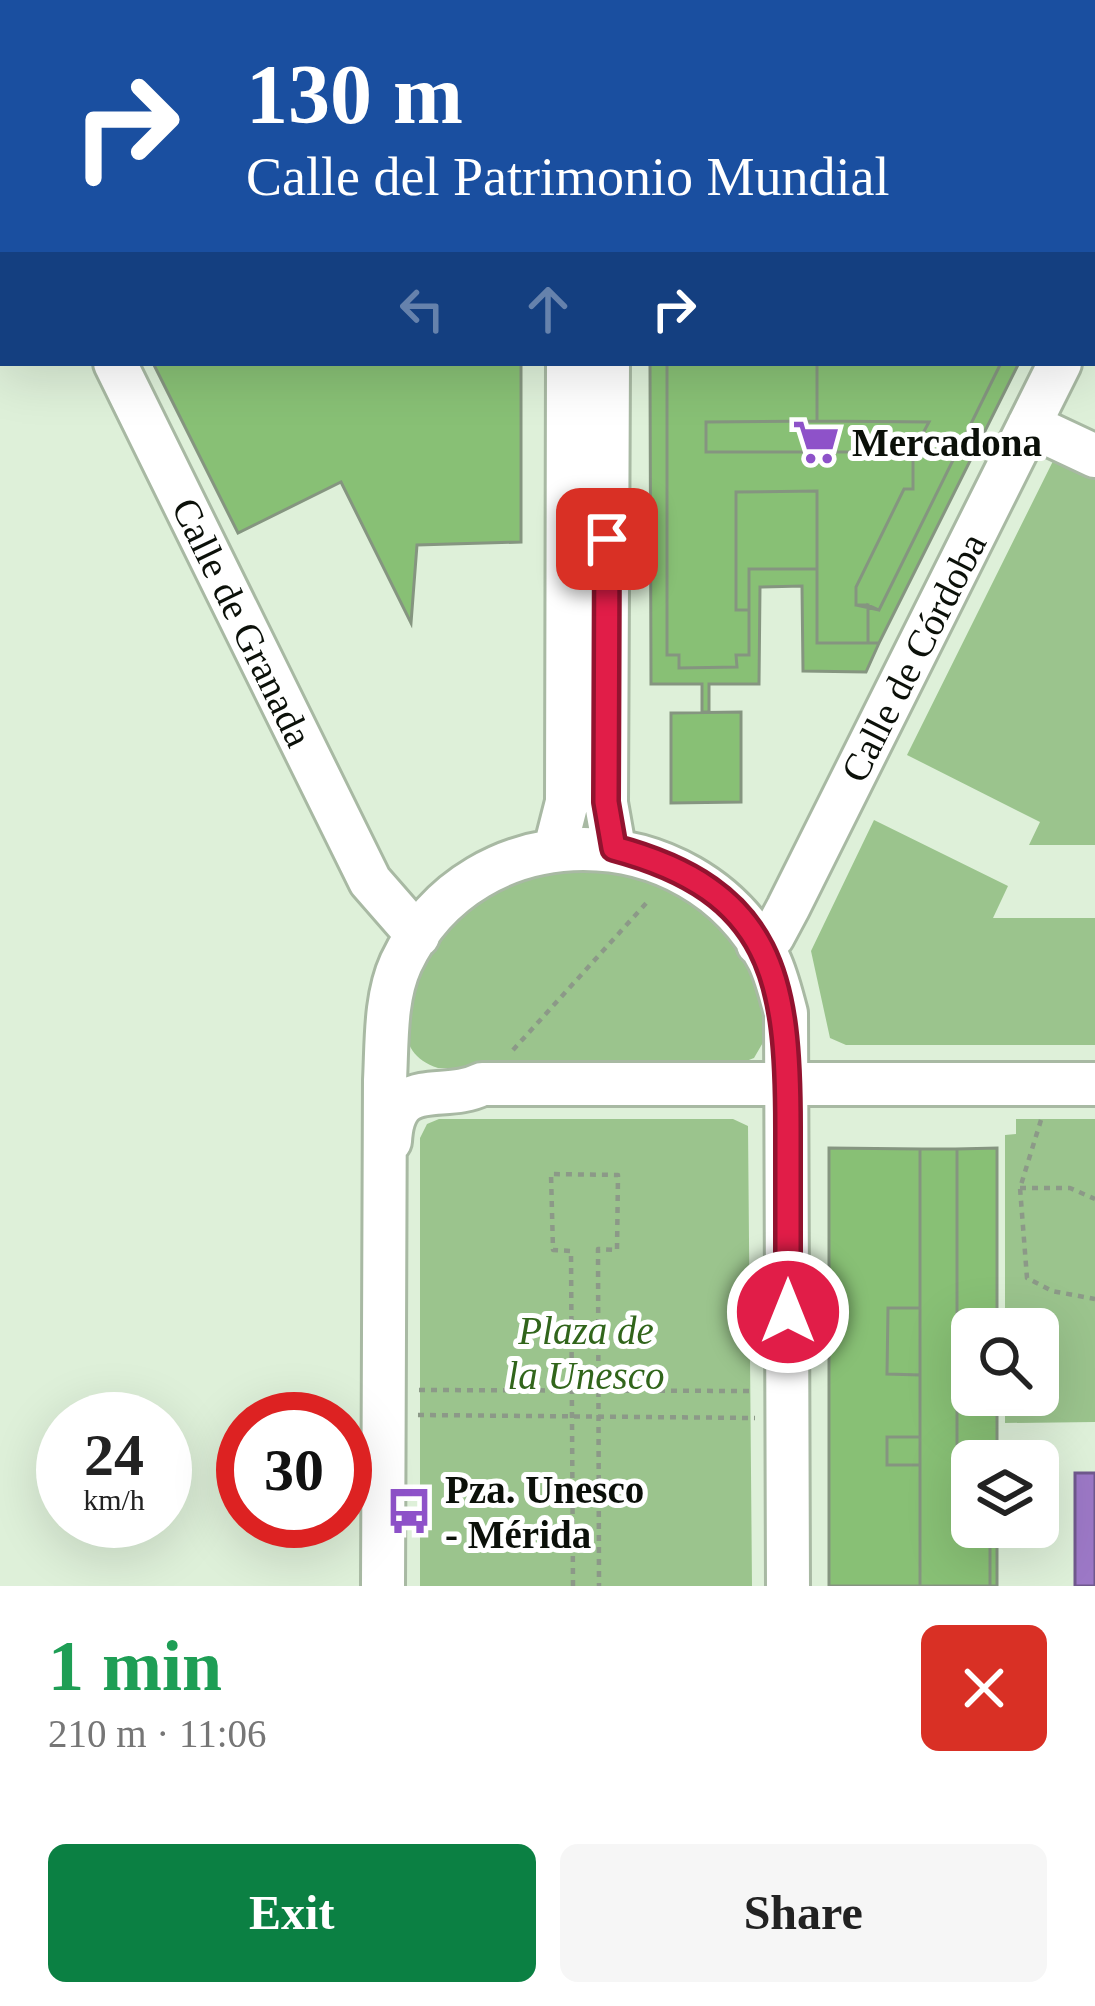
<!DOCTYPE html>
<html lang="en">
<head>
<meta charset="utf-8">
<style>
  body { margin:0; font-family:Georgia,serif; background:#f6f6f6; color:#222; height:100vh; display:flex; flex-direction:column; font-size:45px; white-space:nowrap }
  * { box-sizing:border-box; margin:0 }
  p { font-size:39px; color:#767676 }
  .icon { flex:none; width:66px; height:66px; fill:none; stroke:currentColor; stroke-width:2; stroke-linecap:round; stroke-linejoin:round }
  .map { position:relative; height:1586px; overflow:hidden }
  .details { display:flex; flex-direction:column; background:#fff; flex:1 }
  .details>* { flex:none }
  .hud { position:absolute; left:0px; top:0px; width:1095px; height:366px; box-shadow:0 12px 48px #0002; background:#1a4fa0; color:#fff; overflow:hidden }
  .tools { position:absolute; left:951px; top:1308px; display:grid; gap:24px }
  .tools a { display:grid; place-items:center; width:108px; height:108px; border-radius:18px; background:#fff; box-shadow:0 12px 48px #0002; font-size:60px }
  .speed { position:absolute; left:36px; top:1392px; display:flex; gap:24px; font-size:60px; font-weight:700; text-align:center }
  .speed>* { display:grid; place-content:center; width:156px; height:156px; border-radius:50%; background:#fff; box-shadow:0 12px 48px #0002; line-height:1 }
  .speed small { font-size:30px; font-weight:400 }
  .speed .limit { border:18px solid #d22; background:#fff; color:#111 }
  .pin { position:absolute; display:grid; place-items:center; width:102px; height:102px; color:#fff; margin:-51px; border-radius:24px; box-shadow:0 6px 18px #0006 }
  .me { position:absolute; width:132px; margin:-66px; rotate:0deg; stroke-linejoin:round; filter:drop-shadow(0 0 9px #0008) }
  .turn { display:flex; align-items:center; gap:42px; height:252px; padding:0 48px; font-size:54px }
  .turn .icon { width:156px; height:156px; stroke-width:2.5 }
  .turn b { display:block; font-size:84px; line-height:102px }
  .lanes { display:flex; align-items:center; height:114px; padding:0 48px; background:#0003; justify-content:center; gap:60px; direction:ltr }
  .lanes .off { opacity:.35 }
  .round { display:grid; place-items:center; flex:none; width:126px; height:126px; border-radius:18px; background:#f6f6f6 }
  .head { display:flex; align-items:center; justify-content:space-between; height:204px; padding:0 48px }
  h1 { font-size:72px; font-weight:700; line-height:90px; color:#1e9e55 }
  .action { display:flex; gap:24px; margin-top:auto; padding:24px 48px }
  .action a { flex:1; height:138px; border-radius:18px; background:#0b8043; color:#fff; font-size:48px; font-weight:700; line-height:138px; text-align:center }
  .action a+a { background:#f6f6f6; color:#222 }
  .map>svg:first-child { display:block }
  .green { fill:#9bc48d }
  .water { fill:#9c78c6; stroke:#70598d; stroke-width:3 }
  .building { fill:#88c075; stroke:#859580; stroke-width:3 }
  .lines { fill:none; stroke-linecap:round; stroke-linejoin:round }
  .minor-casing { stroke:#a8b9a3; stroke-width:48 }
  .path { stroke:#8c9988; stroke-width:4.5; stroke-dasharray:6 6; stroke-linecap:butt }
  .minor { stroke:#fff; stroke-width:42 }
  .route-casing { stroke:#92132f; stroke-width:30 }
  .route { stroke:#e11d48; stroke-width:21 }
  .labels { text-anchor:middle; stroke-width:10; stroke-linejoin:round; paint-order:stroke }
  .poi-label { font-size:39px; font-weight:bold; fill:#0b1009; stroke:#fff; text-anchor:start }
  .street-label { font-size:39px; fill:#0b1009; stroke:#fff }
  .park-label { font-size:39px; font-style:italic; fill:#31651b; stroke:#fff }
</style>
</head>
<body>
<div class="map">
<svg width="1095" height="1586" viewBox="0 0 1095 1586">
  <rect width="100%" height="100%" fill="#def0d9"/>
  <!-- green -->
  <path class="green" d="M650,0H1095V211L1092,217V3Z
    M1057,453L1095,472V845H1029L1040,822L907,755Z
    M874,820L1008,886L993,918H1095V1045H846L830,1038L811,951Z
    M622,866L701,901L758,976L768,1034L754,1058L728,1068H438C366,1046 430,939 464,907C478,894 504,882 521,875C548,863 593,868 622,866Z
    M439,1119H733L748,1126L752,1586H420V1138L427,1124Z
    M1016,1119H1095V1422L1005,1423V1395H1038V1329H1005V1135L1016,1134Z"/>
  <!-- water -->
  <path class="water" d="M1075,1473H1095V1586H1075Z"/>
  <!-- building -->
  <path class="building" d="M14,0H521V3H14Z
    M153,363H521V542L417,545L411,623L341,482L238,533Z
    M650,363H667V655H679V668L737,667L736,655H749V569H817V643H879L866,672L803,671L802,586L760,587L759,684H709V712H702V684H651Z
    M667,363H817V421L706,422V452H913V489H904L856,587V605H868V643H817V491L736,492V610H749V655H736L737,667L679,668V655H667Z
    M817,363H1001L879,610L856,605V587L904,489H913V452L929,422L817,421Z
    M1001,363H1019L879,643H868V605L879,610Z
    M817,421L929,422L913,452H706V422Z
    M817,491V569H749V610H736V492Z
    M741,712V802L671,803V713Z
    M829,1148L920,1149V1308H888L887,1374L920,1375V1437H887V1465H920V1586H829Z
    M997,1148V1329H972V1395H997V1461H972V1473L957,1474V1149Z
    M920,1149H957V1474L972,1473V1527H990V1586H920Z
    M888,1308H920V1375L887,1374Z
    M887,1437H920V1465H887Z
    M990,1527H997V1586H990Z"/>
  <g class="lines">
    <defs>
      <path id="minor" d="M569,3V0
        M610,3V0
        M0,129L3,135
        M1092,299L1095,293
        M115,363L370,881L418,936
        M608,363L606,803L614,848
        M1029,425L1095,456
        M555,849L567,802L568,363
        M758,944L773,936L788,908L1060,363
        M390,1141C394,1073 443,1104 482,1084H1095
        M383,1586L385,1080C387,1042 385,998 401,963C473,810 693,813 769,960C777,977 781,995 786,1013L788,1586"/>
    </defs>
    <!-- minor casing -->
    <use href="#minor" class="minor-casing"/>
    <!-- path -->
    <path class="path" d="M513,1050L650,899
      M1041,1120L1020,1188L1027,1278L1052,1291L1095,1299
      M1020,1188H1070L1095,1199
      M419,1390L755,1391
      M418,1415L755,1418
      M573,1586L571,1251L553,1250L551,1174L618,1175L617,1250L598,1249L599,1586"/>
    <!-- minor -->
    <use href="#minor" class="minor"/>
  </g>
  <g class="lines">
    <defs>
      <path id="route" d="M607,539L606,802L614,848C775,891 788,981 788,1128C788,1189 788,1251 788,1312"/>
    </defs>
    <!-- route casing -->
    <use href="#route" class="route-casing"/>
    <!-- route -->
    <use href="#route" class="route"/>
  </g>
  <!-- icons -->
  <defs>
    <symbol id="supermarket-bare" viewBox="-9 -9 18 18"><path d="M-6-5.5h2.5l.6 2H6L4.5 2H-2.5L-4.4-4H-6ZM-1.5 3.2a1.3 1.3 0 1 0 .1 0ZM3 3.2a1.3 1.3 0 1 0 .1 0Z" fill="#8e52c9" stroke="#fff" stroke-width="2.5" paint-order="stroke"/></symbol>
    <symbol id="bus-bare" viewBox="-9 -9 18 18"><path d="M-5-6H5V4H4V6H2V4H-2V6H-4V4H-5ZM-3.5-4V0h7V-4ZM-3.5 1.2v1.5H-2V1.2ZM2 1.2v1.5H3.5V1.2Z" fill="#8e52c9" stroke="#fff" stroke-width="2.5" paint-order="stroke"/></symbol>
  </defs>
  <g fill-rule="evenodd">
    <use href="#supermarket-bare" x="783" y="409" width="66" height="66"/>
    <use href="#bus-bare" x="376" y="1478" width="66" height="66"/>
  </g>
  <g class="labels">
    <!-- poi labels -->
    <g class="poi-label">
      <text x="852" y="456">Mercadona</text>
      <text x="445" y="1503">Pza. Unesco<tspan x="445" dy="45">- Mérida</tspan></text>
    </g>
    <!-- street labels -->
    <g class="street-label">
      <text transform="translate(243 622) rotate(64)" y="14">Calle de Granada</text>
      <text transform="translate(913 657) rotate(-63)" y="14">Calle de Córdoba</text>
    </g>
    <!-- park labels -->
    <g class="park-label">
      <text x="586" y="1344">Plaza de<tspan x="586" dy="45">la Unesco</tspan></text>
    </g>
  </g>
</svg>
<div class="tools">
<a><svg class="icon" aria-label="search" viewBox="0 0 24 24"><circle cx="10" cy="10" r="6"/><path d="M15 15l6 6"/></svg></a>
<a><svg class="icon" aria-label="layers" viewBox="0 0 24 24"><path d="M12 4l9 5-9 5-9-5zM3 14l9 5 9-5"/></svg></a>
</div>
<div class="speed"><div>24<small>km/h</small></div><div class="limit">30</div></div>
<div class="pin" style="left:607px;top:539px;background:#d93025"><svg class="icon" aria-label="arrive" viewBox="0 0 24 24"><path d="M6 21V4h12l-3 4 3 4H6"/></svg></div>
<svg class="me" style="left:788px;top:1312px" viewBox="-20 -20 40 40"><circle r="17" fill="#e11d48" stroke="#fff" stroke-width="3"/><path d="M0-11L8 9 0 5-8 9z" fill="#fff"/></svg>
<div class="hud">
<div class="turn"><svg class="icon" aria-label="right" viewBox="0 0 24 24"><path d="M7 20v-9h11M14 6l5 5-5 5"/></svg><div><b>130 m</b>Calle del Patrimonio Mundial</div></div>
<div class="lanes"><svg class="icon off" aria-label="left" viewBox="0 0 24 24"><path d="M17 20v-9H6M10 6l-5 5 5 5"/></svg><svg class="icon off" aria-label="ahead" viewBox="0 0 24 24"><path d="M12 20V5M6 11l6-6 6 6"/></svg><svg class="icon" aria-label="right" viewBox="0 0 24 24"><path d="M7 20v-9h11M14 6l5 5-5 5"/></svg></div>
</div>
</div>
<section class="details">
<div class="head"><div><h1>1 min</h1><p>210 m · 11:06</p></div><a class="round" style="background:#d93025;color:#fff"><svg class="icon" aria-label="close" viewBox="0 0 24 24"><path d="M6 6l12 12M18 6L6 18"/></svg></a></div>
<div class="action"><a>Exit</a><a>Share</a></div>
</section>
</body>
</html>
